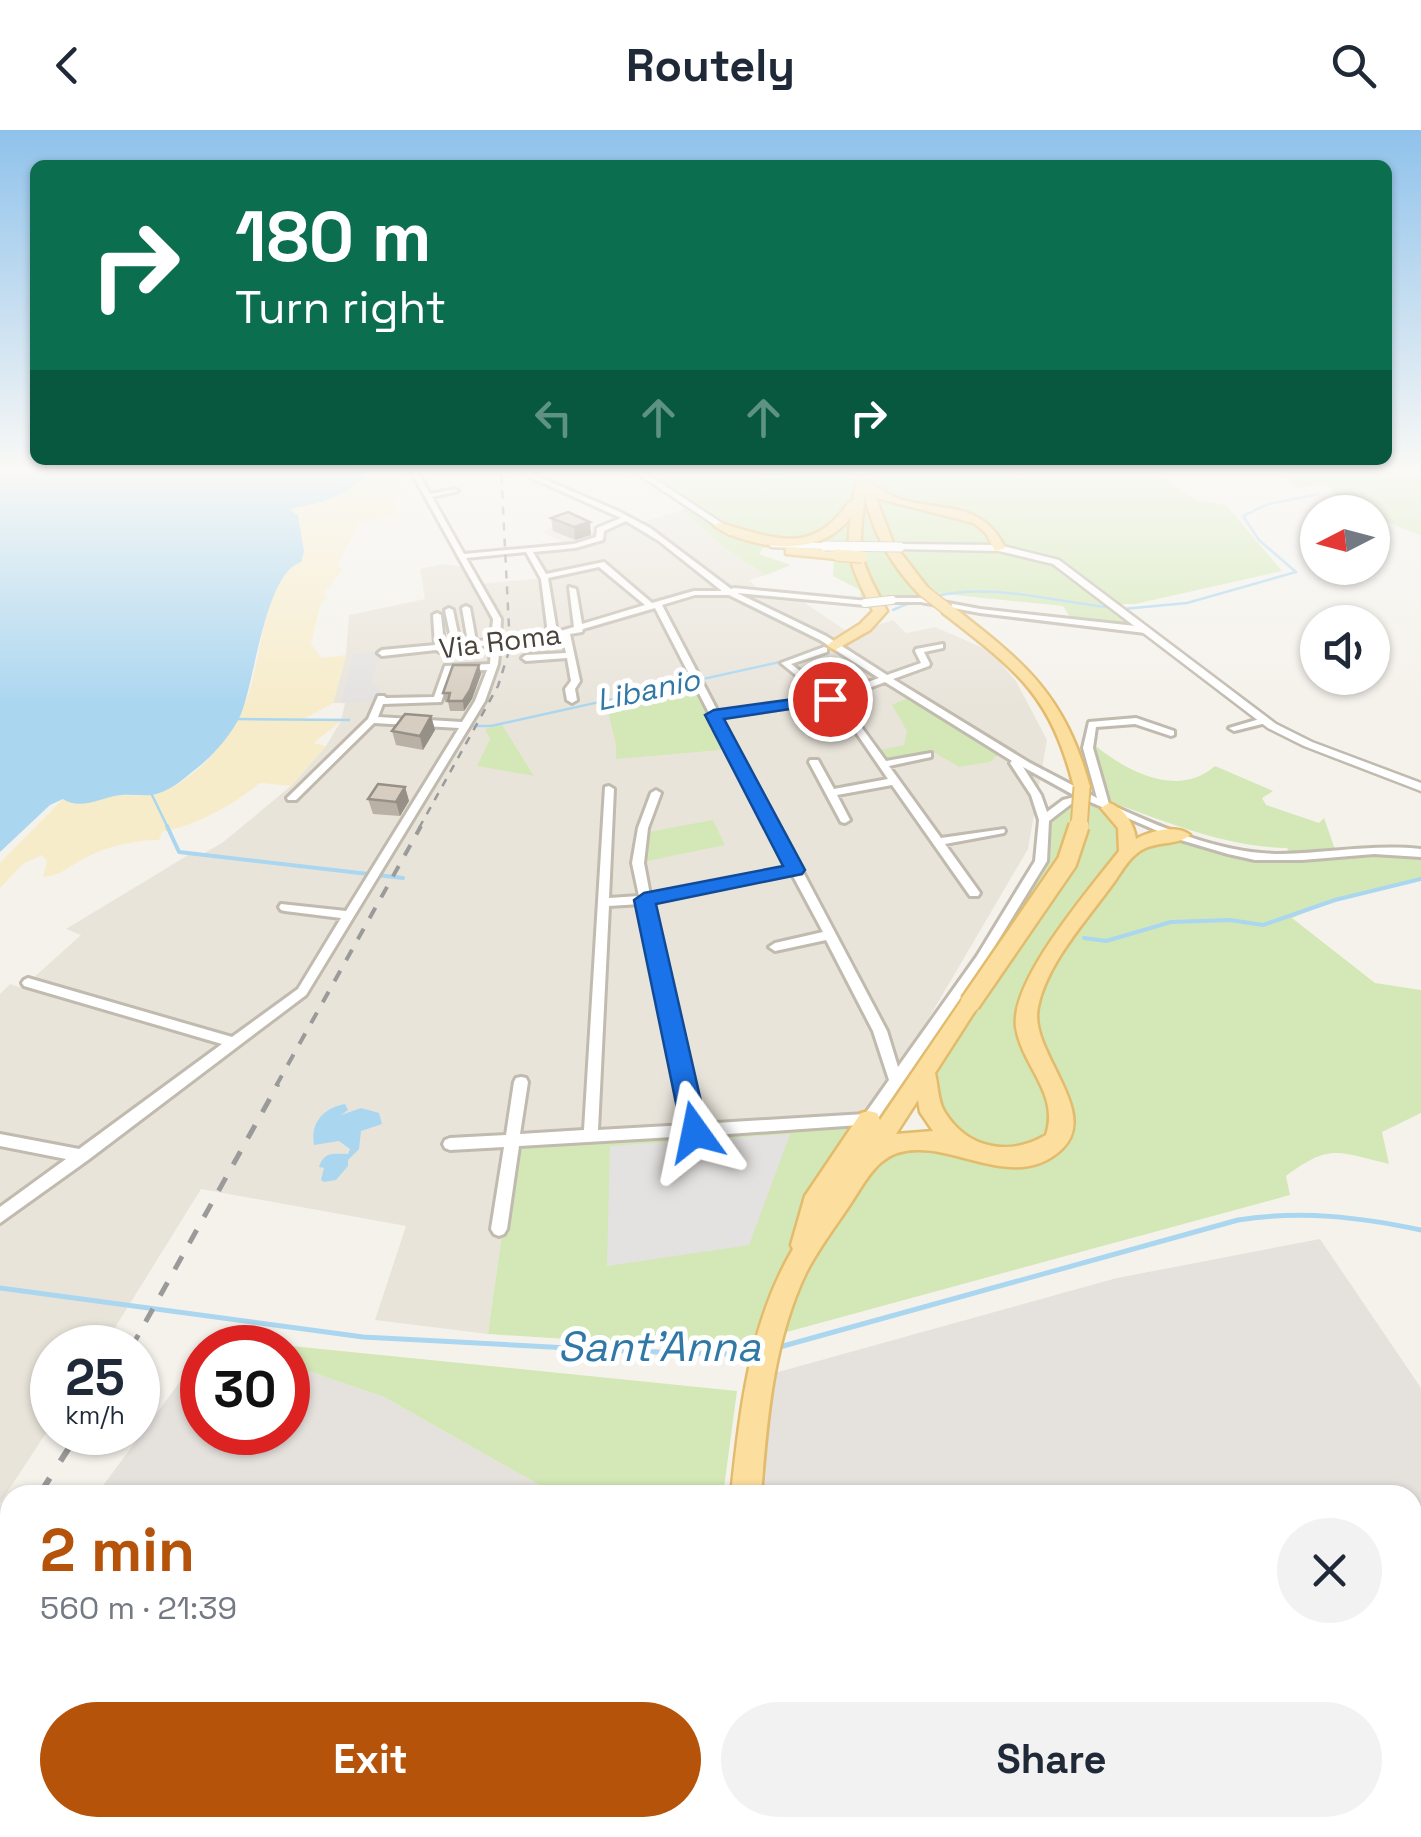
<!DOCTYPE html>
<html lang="en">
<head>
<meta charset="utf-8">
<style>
  body { margin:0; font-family:"Space Grotesk",sans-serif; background:#f2f2f3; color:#1f2937; height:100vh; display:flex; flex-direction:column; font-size:38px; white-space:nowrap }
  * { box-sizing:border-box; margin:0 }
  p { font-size:32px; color:#747a83 }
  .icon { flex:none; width:55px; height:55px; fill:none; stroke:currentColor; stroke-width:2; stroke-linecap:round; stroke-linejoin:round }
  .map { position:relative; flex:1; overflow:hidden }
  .drawer { position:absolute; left:0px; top:1355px; width:1422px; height:352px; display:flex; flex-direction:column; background:#fff; border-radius:30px 30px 0 0; box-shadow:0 2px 8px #0004 }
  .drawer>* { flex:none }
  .hud { position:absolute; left:30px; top:30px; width:1362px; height:305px; border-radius:15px; box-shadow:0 2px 8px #0004; background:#0b6e4f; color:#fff; overflow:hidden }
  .needle { width:65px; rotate:264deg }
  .fabs { position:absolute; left:1300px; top:365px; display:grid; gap:20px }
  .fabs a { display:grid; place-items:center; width:90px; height:90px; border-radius:50%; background:#fff; box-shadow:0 2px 8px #0004; font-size:50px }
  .speed { position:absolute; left:30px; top:1195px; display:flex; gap:20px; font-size:50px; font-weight:700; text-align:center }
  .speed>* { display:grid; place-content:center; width:130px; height:130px; border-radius:50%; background:#fff; box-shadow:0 2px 8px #0004; line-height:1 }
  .speed small { font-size:25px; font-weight:400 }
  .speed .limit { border:15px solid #d22; background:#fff; color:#111 }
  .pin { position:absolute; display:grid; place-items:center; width:85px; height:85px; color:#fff; margin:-42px; border:5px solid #fff; border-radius:50%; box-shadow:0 2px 10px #0007 }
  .me { position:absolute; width:110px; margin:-55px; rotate:348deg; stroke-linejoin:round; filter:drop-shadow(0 0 8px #0008) }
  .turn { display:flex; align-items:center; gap:35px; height:210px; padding:0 40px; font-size:45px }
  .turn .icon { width:130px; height:130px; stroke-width:2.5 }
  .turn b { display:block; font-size:70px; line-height:85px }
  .lanes { display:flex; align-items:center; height:95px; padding:0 40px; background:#0003; justify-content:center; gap:50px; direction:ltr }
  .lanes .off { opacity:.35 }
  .round { display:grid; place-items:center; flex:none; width:105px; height:105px; border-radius:52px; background:#f2f2f3 }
  .overview { display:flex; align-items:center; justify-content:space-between; height:170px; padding:0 40px }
  h1 { font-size:60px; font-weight:800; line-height:75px; color:#b45309 }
  .cta { display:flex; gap:20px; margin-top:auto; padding:20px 40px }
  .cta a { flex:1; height:115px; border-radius:60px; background:#b45309; color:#fff; font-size:40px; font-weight:800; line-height:115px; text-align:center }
  .cta a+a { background:#f2f2f3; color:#1f2937 }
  header { display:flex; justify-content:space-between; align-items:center; height:130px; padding:0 40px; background:#fff; font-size:45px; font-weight:800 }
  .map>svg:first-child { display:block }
  .residential { fill:#e9e4da }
  .industrial { fill:#e5e1dd }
  .green { fill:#d3e8b6 }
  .sand { fill:#f7ecca }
  .parking { fill:#e4e2e0 }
  .water { fill:#aad6f0 }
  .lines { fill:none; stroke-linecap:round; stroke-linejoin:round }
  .stream-far2 { stroke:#aad6f0; stroke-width:2.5 }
  .stream-far1 { stroke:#aad6f0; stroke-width:4 }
  .stream { stroke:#aad6f0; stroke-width:5 }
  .minor-casing { stroke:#c1baae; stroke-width:6 }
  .tertiary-casing { stroke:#c1baae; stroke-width:5 }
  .primary-casing { stroke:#e2bb6d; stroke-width:5 }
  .minor { fill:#fff; fill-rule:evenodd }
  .tertiary { fill:#fff; fill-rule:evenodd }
  .primary { fill:#fcde9e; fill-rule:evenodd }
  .rail-far3 { stroke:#9a9a9a; stroke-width:2.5; stroke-dasharray:8 8; stroke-linecap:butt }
  .rail-far2 { stroke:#9a9a9a; stroke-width:4; stroke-dasharray:12 12; stroke-linecap:butt }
  .rail-far1 { stroke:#9a9a9a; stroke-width:5; stroke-dasharray:15 15; stroke-linecap:butt }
  .rail { stroke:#9a9a9a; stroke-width:6; stroke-dasharray:20 20; stroke-linecap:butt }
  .minor-bridge-casing { stroke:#c1baae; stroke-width:10; stroke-linecap:butt }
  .tertiary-bridge-casing { stroke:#c1baae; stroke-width:11; stroke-linecap:butt }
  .primary-bridge-far2-casing { stroke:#e2bb6d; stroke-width:14; stroke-linecap:butt }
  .primary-bridge-far1-casing { stroke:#e2bb6d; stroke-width:19; stroke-linecap:butt }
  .primary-bridge-casing { stroke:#e2bb6d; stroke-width:24; stroke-linecap:butt }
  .minor-bridge { stroke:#fff; stroke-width:8 }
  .tertiary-bridge { stroke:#fff; stroke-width:9 }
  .primary-bridge-far2 { stroke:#fcde9e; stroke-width:11 }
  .primary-bridge-far1 { stroke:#fcde9e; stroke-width:15 }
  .primary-bridge { stroke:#fcde9e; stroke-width:19 }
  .wall { fill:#b9b1a6 }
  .shaded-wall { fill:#969087 }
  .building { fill:#d7cec1; stroke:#969087; stroke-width:2.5 }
  .route { fill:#1a73e8; stroke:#114b97; stroke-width:2.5 }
  .labels { text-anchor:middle; stroke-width:10; stroke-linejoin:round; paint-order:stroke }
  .far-street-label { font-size:28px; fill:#4a4339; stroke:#fff }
  .far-water-label { font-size:30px; font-style:italic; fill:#3078a5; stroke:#fff }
  .near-water-label { font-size:42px; font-style:italic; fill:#3078a5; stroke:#fff }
</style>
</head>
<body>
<header><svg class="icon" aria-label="back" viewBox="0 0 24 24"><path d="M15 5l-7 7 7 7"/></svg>Routely<svg class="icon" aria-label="search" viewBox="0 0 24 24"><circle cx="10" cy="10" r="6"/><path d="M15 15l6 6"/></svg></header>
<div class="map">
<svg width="1421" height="1707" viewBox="0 0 1421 1707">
  <rect width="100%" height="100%" fill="#f5f2ec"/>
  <!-- residential -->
  <path class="residential" d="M681,380L726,419L766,445L749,450L762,462L793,465L851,504L893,490L906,503L935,497L990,521L1016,551L1047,610L1028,719L869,990L515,1010L488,1204L375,1190L406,1096L201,1059L103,1217L52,1218V1294L0,1373V864L10,854L22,858L81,805L66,799L190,724L199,726L222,713L291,656L326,616L341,591L345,573H333L346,525L349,485L425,469L420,439L444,434L469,438L480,454L543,448L528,420L567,415L542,401L568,391L593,402L624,389L637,394Z"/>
  <!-- industrial -->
  <path class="industrial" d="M1320,1109L1421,1258V1469L1413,1470L1412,1365H746L757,1248L1117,1148Z
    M202,1222V1302H288V1234L384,1267L557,1365H96Z
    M10,1481V1698H580L576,1707H0V1494Z"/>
  <!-- green -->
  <path class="green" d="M633,338H768L759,346L815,338H864L860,345L869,355L868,338H1147L1196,370L1226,375L1282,441L1135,474H1115L1145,500L1074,493L1063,476L925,462L905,470L856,472L861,468L860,460L833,446L834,427L763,418L759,424L791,435L766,445L726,419L681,380L690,376Z
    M1278,338H1421V406L1342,373L1326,353L1298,358Z
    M698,555L732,619L616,629V614L606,574Z
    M912,566L1001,622L990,632L959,637L932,621L886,629L880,620L904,615L907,601L892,575Z
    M502,595L534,646L477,636L490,609L485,599Z
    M1088,610C1120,637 1175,671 1215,636L1273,661L1262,668L1266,675L1319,693L1324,688L1336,722L1421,723V749L1335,770L1292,788L1375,853L1421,860V983L1382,1002L1389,1034C1337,1022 1331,1013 1286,1046L1290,1065L724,1219L488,1204L515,1010L869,990L870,1024L956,1014L925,945L981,829L1041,731L1044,690L1074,668L1109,678L1128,719L1181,705L1234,723L1292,725L1287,718C1222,717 1163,690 1102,669Z
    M713,690L725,715L638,733L643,703Z
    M213,1208L737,1261L723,1365H557L384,1267L288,1234V1218L242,1217Z"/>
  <!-- sand -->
  <path class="sand" d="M365,338H398L400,352L409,356L393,367L397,385L359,394L337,435L343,439L324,463L327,468L321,473L311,514L321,528L346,525L333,573L300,591H341L314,613L326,616L291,656L260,653C231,676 199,694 162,702L159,710C136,710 108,716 87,727C71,735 61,746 43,747L47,731L42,725L23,734L0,758V733L63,669C85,677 100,666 123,665C136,665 149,667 162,662C201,647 239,599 250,559C262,518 263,469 291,435L287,379C319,374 345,366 367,342Z"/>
  <!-- parking -->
  <path class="parking" d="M382,521L372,550L383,563L396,566L395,571L341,573L353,524Z
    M790,1004L749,1115L607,1136L610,1016Z"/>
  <!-- water -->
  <path class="water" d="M0,338H365L367,342C352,367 315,374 289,379L298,385L304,422L301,432C265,443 255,550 241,584C232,605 210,629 192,642C180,652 168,662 152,665C142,666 131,664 121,665C101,667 81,681 63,669L50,675L0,722Z
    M345,974L348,980L341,985L361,978L379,983L382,994L361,1001L359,1019L348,1030V1036L336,1050L324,1052L321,1050L324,1038L319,1037C324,1021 334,1024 348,1024L350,1019L339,1011L314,1015C310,993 323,978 345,974Z"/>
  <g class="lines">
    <!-- stream-far2 -->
    <path class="stream-far2" d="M1123,479L1187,473L1296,442L1259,410L1243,386L1268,374L1319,364
      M893,480C970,445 1034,469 1113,478
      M238,589L349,590
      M470,596H491L780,532L825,516
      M152,665L168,698"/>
    <!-- stream-far1 -->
    <path class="stream-far1" d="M167,696L179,722L403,748
      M1084,808L1106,811L1171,792L1230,790L1263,795L1335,770L1421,749"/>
    <!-- stream -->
    <path class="stream" d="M0,1158L363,1207L625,1221L727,1224L757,1221
      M776,1218L1238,1090C1301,1080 1359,1087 1421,1100"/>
    <defs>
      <path id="minor" d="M409,338H415L430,364L455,359L458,361L432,367L464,424L574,414L596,407L597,398L621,388L530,347L521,338H528L534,345L618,381L650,398L731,459L734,458L868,471V475H865L737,463L826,506L887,545L921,533L915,521L916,519L943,514V518L924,522L930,534L929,536L893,549L1030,633L1097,668L1083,618L1089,592L1136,588L1174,601V605L1171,606L1135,594L1096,597L1093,618L1109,674C1162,698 1222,724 1281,724C1328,723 1374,714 1421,719V727L1374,724L1302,730H1255L1228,724L1174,708L1088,671L1071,674L1049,691L1047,731L985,832L874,994L700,1006L695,1008L690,1006L519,1016L507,1099L504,1104L499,1106L494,1104L491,1099L504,1017L450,1020L445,1018L443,1014L445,1010L450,1008L506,1005L514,952L516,948L521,947L526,948L528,952L520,1004L584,1000L605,657L609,656L614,659L609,768L639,766L632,733L638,698L651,663L656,660L661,663L648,698L644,733L650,765L789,738L655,478L583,499L582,502L570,504L580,551L575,559L577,570L572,573L567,570L565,559L571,551L567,528L526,531L522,528L526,525L566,523L562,506L500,514L498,534L485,571L306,865L88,1030L0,1093V1077L66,1029L0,1016V1004L79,1019L222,914L24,856L22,853L24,850L28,848L232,907L298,859L341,788L285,781L281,780L279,777L281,774L346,781L459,598L374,593L296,670H288L287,668L368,589L378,566H384L386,568L434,567L445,536L490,534L491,515C482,516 463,517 457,521L453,519L440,522L436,520L382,526L378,523L382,520L435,515L433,485L437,483L441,485L444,514L452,513L445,480L449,478L453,480L460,513L468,512L462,478L466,476L470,478L476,511L491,510L493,489ZM626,391L659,411L722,461H694L652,473L604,432L546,444L533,422L575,418L603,410L604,401ZM526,422L541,449L548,504L500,509L501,489L466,428ZM599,437L645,475L582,494L576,459L569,457L574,497L557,502L548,448ZM695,465H729L820,510L879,548L832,565L791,534L827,522V518L824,517L781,533L823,567L718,582L662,475ZM487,540L475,571L462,592L378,587L383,574L441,572L452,541ZM885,552L1012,631L1010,633L1031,665L1039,690L1035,731L977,826L898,937L887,901L721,587L829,572L851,595L888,649L834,659L818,630H810L809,632L841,692L845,693L850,690L837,665L892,655L970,766H978L980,763L978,760L945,714L1004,703L1005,701L1004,699L941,708L889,636L931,627V623L886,631L857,591L837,570ZM1023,637L1072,664L1078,666L1063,670L1047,682L1041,665ZM792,744L823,802L775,813L769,817L775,821L826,810L873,901L889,950L865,984L700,994L652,772ZM641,774L686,995L598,1000L609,776Z
        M889,468H921L980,479L1145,497L1149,500L1145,503L980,483L921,472H892L888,470Z
        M1263,588L1268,591L1266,593L1234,601L1229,598Z"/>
      <path id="tertiary" d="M629,338H638L737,403L730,405Z
        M774,412L825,413L829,416L825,419L771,417L770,415Z
        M900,414L999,415L1059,430L1276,594L1312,612L1421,653V661L1304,616L1268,598L1053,434L999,421L897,419L896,417Z"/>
      <path id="primary" d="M859,338H869L867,352C879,356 888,366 902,370C944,381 983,372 1005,418L995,421L986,403L974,393L876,368L893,413L931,462L920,465C893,437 873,405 865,366C857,426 859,428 887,481L870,500L835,520L828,516L830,513L860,494L873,481C855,444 844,428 851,386C823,429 753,420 714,396L720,393C774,408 812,427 849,372L853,371Z
        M790,417L837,421L843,425L837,429L786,424V418Z
        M943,477H953C1026,534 1064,564 1090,657L1088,660L1082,662L1074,657C1050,563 1016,540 943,483Z
        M1109,673C1124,678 1134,694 1136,709C1150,701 1176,694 1190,705C1176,717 1152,709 1135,725C1126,732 1119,746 1112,755C1086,791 1047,833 1038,877C1028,921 1101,981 1062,1019C1019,1060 964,1019 917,1020C880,1020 869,1046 851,1073C836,1096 818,1119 806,1143C773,1212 767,1290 761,1365H731C740,1281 749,1194 793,1119L791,1115L805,1066L861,983L869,981L877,983L880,990L963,868H977L980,873L935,943C938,955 938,971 944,981C967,1019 1009,1027 1046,1005C1060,963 1022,937 1016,897C1010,850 1090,759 1119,721L1118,698L1101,678ZM918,970L920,982L933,1001L896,1004Z
        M694,1698H730L729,1707H693Z"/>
    </defs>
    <!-- minor casing -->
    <use href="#minor" class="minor-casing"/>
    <!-- tertiary casing -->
    <use href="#tertiary" class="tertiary-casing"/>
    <!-- primary casing -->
    <use href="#primary" class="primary-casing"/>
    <!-- minor -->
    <use href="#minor" class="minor"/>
    <!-- tertiary -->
    <use href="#tertiary" class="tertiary"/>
    <!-- primary -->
    <use href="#primary" class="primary"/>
    <!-- rail-far3 -->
    <path class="rail-far3" d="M419,698L498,556L510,518L501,338"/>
    <!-- rail-far2 -->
    <path class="rail-far2" d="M276,956L421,696"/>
    <!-- rail-far1 -->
    <path class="rail-far1" d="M131,1218L278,954"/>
    <!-- rail -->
    <path class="rail" d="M39,1365L79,1302
      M0,1422L10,1408"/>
    <defs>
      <path id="minor-bridge" d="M865,473L892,470"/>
      <path id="tertiary-bridge" d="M825,416L900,417"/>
      <path id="primary-bridge-far2" d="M837,425L862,427
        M925,462L948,480"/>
      <path id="primary-bridge-far1" d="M1079,698L1082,657"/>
      <path id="primary-bridge" d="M970,873L1067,732L1079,696"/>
    </defs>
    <!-- minor-bridge casing -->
    <use href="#minor-bridge" class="minor-bridge-casing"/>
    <!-- tertiary-bridge casing -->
    <use href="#tertiary-bridge" class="tertiary-bridge-casing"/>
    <!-- primary-bridge-far2 casing -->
    <use href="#primary-bridge-far2" class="primary-bridge-far2-casing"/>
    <!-- primary-bridge-far1 casing -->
    <use href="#primary-bridge-far1" class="primary-bridge-far1-casing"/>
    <!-- primary-bridge casing -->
    <use href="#primary-bridge" class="primary-bridge-casing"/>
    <!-- minor-bridge -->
    <use href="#minor-bridge" class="minor-bridge"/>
    <!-- tertiary-bridge -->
    <use href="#tertiary-bridge" class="tertiary-bridge"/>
    <!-- primary-bridge-far2 -->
    <use href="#primary-bridge-far2" class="primary-bridge-far2"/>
    <!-- primary-bridge-far1 -->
    <use href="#primary-bridge-far1" class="primary-bridge-far1"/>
    <!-- primary-bridge -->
    <use href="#primary-bridge" class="primary-bridge"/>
  </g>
  <!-- wall -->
  <path class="wall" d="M551,388L591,405L575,410L553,401Z
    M481,544L472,569L464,581H450L448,572H445L443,563Z
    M431,586L435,600L423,620L396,615L392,601Z
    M405,657L409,671L400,686L373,684L368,669Z"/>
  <!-- shaded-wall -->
  <path class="shaded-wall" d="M590,392L591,405L575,410L574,397Z
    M479,535L481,544L472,569L464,581L463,571Z
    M431,586L435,600L423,620L420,606Z
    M405,657L409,671L400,686L396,672Z"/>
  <!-- building -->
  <path class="building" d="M568,382L590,392L574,397L551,388Z
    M453,535H479L470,560L463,571H448L450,563H443Z
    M405,584L431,586L420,606L392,601Z
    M378,654L405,657L396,672L368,669Z"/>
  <!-- sky -->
  <linearGradient id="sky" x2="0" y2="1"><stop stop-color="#8fc2eb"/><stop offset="0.59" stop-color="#faf9f6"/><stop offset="1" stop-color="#faf9f6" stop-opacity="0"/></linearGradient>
  <rect width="1421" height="577" fill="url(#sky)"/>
  <!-- route -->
  <path class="route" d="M830,564L836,565V572L724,589L805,740L802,744L656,774L708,1002L704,1010L695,1013L686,1010L682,1002L634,770L644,763L783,736L705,585L714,580Z"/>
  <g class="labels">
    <!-- far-street labels -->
    <g class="far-street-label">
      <text transform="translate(500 511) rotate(-7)" y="10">Via Roma</text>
    </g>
    <!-- far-water labels -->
    <g class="far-water-label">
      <text transform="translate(648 560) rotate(-12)" y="10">Libanio</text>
    </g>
    <!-- near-water labels -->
    <g class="near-water-label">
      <text x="659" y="1231">Sant'Anna</text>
    </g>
  </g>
</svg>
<div class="fabs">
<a><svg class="needle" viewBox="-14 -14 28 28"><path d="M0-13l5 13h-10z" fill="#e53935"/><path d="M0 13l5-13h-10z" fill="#747a83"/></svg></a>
<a><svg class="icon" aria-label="sound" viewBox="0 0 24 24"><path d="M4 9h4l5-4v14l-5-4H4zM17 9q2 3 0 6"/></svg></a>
</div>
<div class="speed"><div>25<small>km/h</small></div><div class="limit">30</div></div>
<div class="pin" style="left:830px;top:569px;background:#d93025"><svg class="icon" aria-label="arrive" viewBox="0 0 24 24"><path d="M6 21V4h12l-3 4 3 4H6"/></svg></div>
<svg class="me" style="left:695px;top:1002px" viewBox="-20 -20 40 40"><path d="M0-17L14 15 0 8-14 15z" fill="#1a73e8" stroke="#fff" stroke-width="4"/></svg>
<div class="hud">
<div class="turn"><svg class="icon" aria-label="right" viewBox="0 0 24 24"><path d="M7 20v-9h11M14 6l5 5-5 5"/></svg><div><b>180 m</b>Turn right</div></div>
<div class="lanes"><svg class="icon off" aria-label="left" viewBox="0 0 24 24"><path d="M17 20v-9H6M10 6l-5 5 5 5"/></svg><svg class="icon off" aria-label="ahead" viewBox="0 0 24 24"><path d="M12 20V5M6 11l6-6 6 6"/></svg><svg class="icon off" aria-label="ahead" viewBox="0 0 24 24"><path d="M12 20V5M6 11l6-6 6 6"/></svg><svg class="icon" aria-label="right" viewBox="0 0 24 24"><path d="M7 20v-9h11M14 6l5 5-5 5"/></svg></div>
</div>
<section class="drawer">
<div class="overview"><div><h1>2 min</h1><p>560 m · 21:39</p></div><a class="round"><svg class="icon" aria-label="close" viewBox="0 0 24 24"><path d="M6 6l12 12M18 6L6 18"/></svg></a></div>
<div class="cta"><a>Exit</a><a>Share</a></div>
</section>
</div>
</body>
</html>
